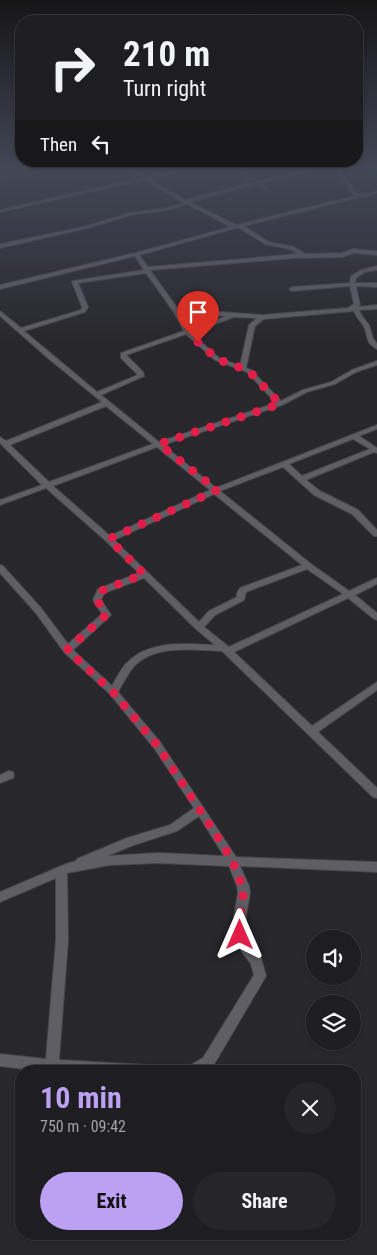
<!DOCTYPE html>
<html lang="en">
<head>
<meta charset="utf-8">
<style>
  body { margin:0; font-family:"Roboto Condensed",sans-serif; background:#26262a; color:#f1f3f6; height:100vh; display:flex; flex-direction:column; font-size:19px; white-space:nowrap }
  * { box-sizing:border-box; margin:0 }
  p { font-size:16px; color:#a1a2a5 }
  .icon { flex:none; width:28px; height:28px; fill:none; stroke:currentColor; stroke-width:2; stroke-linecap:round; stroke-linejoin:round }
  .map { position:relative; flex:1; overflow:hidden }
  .panel { position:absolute; left:15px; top:1065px; width:346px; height:175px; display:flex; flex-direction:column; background:#1e1d21; border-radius:20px; box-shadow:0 1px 4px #0004,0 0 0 1px #3c3b3f }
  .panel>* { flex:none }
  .top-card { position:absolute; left:15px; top:15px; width:348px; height:152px; border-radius:20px; box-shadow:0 1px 4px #0004,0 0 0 1px #3c3b3f; background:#1e1d21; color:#f1f3f6; overflow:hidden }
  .controls { position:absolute; left:306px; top:930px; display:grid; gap:10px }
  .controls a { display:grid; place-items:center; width:55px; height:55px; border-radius:50%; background:#1e1d21; box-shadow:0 1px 4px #0004,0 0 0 1px #3c3b3f; font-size:25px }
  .pin { position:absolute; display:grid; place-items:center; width:42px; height:42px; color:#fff; margin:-51px -21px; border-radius:50% 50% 50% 0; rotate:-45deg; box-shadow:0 0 5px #0007 }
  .pin .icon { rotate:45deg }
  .me { position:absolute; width:55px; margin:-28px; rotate:0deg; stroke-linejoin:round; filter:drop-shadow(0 0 4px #0008) }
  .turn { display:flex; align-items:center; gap:18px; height:105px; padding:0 25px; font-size:22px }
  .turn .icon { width:65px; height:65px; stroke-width:2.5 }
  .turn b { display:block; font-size:35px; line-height:42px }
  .then { display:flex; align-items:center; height:48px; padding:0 25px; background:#0003; gap:10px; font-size:19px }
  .round { display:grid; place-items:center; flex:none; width:52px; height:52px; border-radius:26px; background:#26262a }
  .summary { display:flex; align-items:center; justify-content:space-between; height:85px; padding:0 25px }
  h1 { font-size:30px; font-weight:700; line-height:38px; color:#bca0f2 }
  .button { display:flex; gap:10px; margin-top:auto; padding:10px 25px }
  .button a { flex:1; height:58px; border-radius:30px; background:#bca0f2; color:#111; font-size:20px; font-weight:700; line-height:58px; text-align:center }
  .button a+a { background:#26262a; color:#f1f3f6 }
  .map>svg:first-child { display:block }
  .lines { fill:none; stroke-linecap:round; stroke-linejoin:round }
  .street-casing { stroke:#46454a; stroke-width:2 }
  .street { fill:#5f5e64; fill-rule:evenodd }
  .route { stroke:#e11d48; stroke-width:9; stroke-dasharray:0 16.2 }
</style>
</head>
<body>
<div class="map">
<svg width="377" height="1255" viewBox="0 0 377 1255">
  <rect width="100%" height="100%" fill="#28272c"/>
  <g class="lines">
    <defs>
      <path id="street" d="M42,168H51L0,179V177Z
        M124,168H130L145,177L182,168H191L149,179L186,200L254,182L242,175L244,173L258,181L319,168H328L262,183L269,189L267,190L257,184L190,202L236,225L355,196L337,173L338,169L347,168L342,171L341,173L359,195L377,191V193L244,226L269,242L294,247L305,254L342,253L353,249L377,251V255L354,253L343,257L296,258L150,270L178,309L262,315L348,308L354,304L350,286L292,291L289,289L292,287L350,283L351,276L361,270L377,266V270L365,272L356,278L355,283H377V287L356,286L360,305L358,307L377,305V309L359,310L362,316L369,325L373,338L377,344V349C364,342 369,335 363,325C359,319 356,317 354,311L264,319L255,326L246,368L251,370L281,401L303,390L331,382L352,370L377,361V365L356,372L335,384L307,392L282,405L163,445L216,488L377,425V429L359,436L377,448V453L374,452L306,480L320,491L358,510L377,530V536H374L352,514L314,495L283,467L220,491L311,564L349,591L377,578V584L355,595L377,613V620L374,619L348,598L234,652L312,726L377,682V690L318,732L377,788V798L373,797L222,651C195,650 157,644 135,665C128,673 123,683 118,692L160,742L236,857L377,862V872L240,866L249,886L250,893L246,916L247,935L249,943L261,958L266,976L213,1066L205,1071H188L189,1066L203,1058L254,975L251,964L240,949L235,935L234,916L238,893L237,886L229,866L158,863L110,865L67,873L68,940L59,1060L147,1065L152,1066L153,1071H42L0,1066V1054L46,1059L56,940V878L0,902V892L66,864L76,861L77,859L127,838L170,825L194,808L154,748L110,694L64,652L35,612L0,573V565L3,566L41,608L68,644L102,614L93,600L98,589L139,573L106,541L46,488L0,505V500L42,485L0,443V437L6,441L102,402L49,359L0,316V311L21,328L81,310L82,307L72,282L73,281L144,270L135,256L0,289V285L135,253L231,227L187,204L168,210L131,215L84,229L0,248V244L83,227L130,213L167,208L183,203L144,180L0,212V210L141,178ZM236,228H239L265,244L290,249L298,254L148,267L139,255ZM146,273L173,311L184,331L121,353V358L138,375L97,392L24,331L85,312L88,307L78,283ZM180,313L227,316L189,329ZM234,317L257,318L249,325L240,366L219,358L191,333ZM186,334L215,360L247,372L276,403L159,442L101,395L144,376L143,372L126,355ZM106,406L153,444L49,482L10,445ZM353,439L370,449L302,476L289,464ZM157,447L210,490L110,536L53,486ZM214,494L302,565L240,588L237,593V597L209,611L199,622L114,540ZM307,569L343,594L229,647L204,627L215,615L244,600L246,592ZM144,578L196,629L215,645C187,644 152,640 130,660C122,666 117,677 112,686L73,650L111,615L101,600L104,593ZM199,816L224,856L158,853L107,856L134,845L177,831Z
        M371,168H377V171L371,169Z
        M9,771L13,772L14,775L13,778L0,783V775Z"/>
    </defs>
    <!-- street casing -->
    <use href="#street" class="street-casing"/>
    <!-- street -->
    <use href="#street" class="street"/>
  </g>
  <!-- sky -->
  <linearGradient id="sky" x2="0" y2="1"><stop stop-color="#161518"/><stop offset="0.49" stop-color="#424756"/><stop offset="1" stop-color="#424756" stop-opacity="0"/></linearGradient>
  <rect width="377" height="344" fill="url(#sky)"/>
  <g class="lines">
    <!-- route -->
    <path class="route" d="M198,342L217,359L249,371L280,404L159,444L217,490L109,539L144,574L101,591L97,600L106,615L67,650L113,692L157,745L217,836L232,860L244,890L240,916V935"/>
  </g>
</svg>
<div class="controls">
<a><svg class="icon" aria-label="sound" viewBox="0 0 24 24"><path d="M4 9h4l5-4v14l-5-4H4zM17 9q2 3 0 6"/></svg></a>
<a><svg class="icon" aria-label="layers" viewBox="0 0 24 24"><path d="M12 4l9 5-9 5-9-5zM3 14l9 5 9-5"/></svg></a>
</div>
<div class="pin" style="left:198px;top:342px;background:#d93025"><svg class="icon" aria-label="arrive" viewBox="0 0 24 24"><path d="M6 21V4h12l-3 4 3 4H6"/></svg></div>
<svg class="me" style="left:240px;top:935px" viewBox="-20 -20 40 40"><path d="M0-17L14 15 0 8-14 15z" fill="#e11d48" stroke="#fff" stroke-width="4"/></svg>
<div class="top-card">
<div class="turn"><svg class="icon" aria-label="right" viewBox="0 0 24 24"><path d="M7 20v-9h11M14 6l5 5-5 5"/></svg><div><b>210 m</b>Turn right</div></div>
<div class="then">Then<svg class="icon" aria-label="left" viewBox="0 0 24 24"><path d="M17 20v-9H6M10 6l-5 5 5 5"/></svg></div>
</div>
<section class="panel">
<div class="summary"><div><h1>10 min</h1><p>750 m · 09:42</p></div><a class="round"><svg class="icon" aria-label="close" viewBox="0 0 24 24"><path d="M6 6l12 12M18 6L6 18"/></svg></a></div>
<div class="button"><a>Exit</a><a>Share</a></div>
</section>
</div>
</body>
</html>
